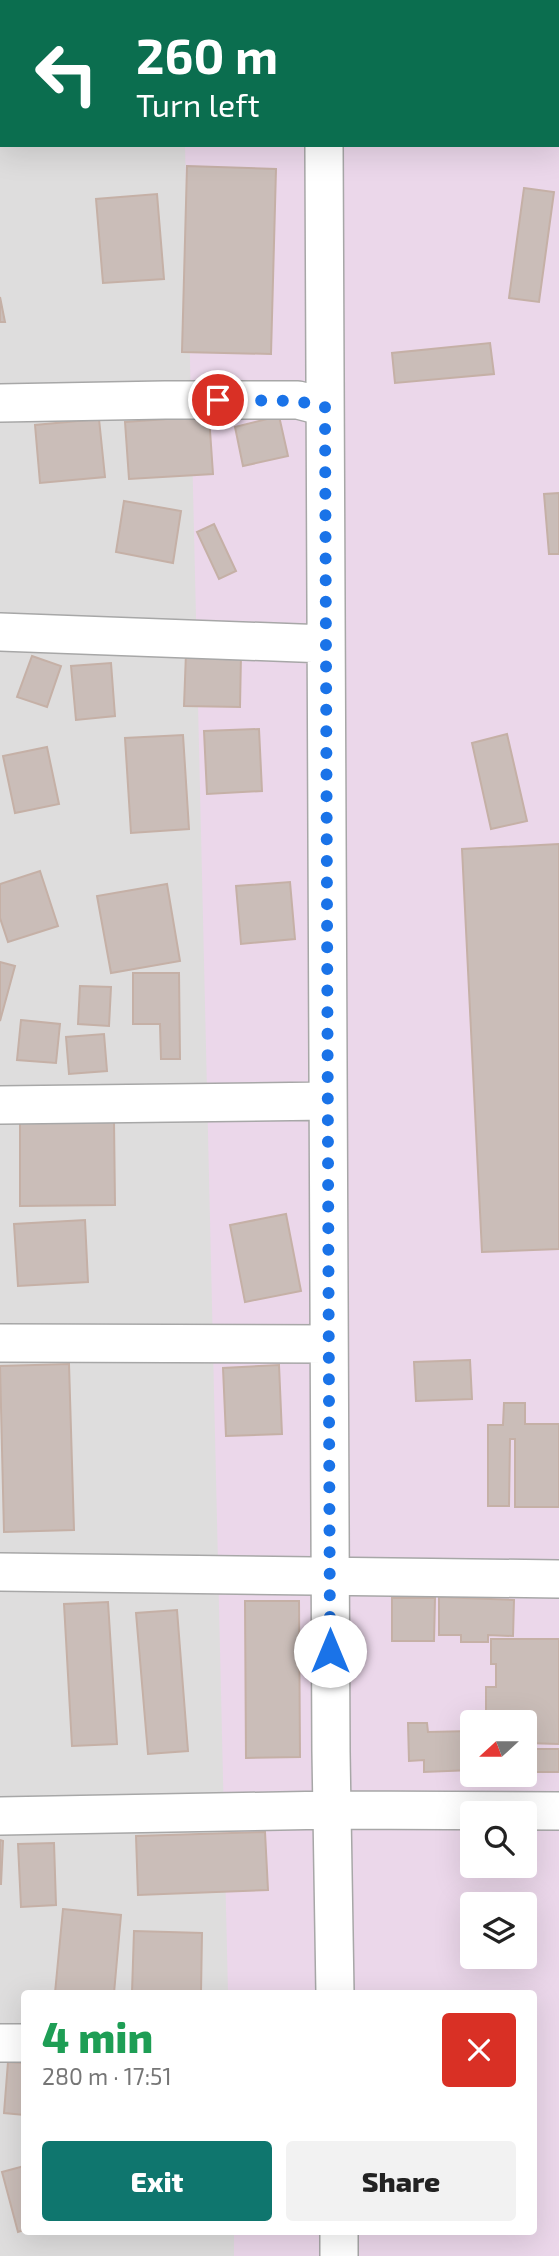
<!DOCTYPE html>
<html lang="en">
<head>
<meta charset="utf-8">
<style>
  body { margin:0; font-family:"Exo 2",sans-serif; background:#f2f2f2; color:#222; height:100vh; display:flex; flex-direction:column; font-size:26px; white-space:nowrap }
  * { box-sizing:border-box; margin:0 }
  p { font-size:23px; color:#767676 }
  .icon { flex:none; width:38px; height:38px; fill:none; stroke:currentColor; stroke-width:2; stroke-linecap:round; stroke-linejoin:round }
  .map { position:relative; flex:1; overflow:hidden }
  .panel { position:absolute; left:21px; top:1990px; width:516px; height:245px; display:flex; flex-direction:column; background:#fff; border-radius:7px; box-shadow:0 7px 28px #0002 }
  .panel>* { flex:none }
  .top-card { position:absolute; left:0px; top:0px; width:560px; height:147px; box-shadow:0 7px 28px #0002; background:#0b6e4f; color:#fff; overflow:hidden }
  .needle { width:46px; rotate:249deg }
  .controls { position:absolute; left:460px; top:1710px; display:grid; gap:14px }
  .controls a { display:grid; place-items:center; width:77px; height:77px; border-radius:7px; background:#fff; box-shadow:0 7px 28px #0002; font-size:35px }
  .pin { position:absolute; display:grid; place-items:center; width:60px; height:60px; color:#fff; margin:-30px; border:4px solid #fff; border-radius:50%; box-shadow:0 2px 7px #0007 }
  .me { position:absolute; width:77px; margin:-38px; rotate:0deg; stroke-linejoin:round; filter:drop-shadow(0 0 5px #0008) }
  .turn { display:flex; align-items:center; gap:24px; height:147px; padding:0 21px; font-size:32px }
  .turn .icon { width:91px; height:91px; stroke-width:2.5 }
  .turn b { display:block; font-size:49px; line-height:60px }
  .round { display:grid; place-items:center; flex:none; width:74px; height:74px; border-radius:7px; background:#f2f2f2 }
  .summary { display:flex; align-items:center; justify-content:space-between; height:119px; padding:0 21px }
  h1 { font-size:42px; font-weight:800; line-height:52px; color:#1e9e55 }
  .primary-button { display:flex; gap:14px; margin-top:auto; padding:14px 21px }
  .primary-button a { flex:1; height:80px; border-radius:7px; background:#0f766e; color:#fff; font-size:28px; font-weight:800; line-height:80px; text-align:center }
  .primary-button a+a { background:#f2f2f2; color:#222 }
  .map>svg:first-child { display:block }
  .residential { fill:#dedddd; fill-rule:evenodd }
  .industrial { fill:#ebd7ea; fill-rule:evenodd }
  .building { fill:#cabdb8; stroke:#c5b0a6; stroke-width:2 }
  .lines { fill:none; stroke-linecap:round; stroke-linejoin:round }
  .street-casing { stroke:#a7a7a7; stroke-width:40 }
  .street { stroke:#fff; stroke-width:37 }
  .route { stroke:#1a73e8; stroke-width:12; stroke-dasharray:0 21.6 }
</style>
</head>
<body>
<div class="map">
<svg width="559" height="2256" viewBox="0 0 559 2256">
  <rect width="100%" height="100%" fill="#f2ece6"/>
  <!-- residential -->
  <path class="residential" d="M0,0H559V2256H0ZM2,2H558V145H2ZM472,1722H525V1774H472ZM472,1813H525V1866H472ZM472,1904H525V1956H472ZM24,1993H534V2231H24Z"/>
  <!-- industrial -->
  <path class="industrial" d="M181,0H559V2256H234V2231H534V1993H228L185,145H558V2ZM472,1722H525V1774H472ZM472,1813H525V1866H472ZM472,1904H525V1956H472Z"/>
  <!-- building -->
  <path class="building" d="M66,0H173V2H66Z
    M0,36H2V102H0Z
    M187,166L276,169L271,354L182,352Z
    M524,188L554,192L539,302L509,298Z
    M157,194L164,279L103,283L96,199Z
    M0,297L5,322H0Z
    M490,343L494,374L395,383L392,353Z
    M209,416L213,474L129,479L125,422Z
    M279,416L288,456L243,466L235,427Z
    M99,419L105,477L40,483L35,425Z
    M559,493V554H549L544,494Z
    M124,501L181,511L173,563L116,552Z
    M214,524L236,571L219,579L197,532Z
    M186,653L241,655L240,707L184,706Z
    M32,656L61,666L47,707L17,697Z
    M111,663L115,716L76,720L71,666Z
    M259,729L262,791L207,794L204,731Z
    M507,734L527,821L491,829L472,743Z
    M183,735L189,829L131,833L125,738Z
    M47,747L59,804L15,813L3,756Z
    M559,844V1249L482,1252L462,849Z
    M40,871L58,926L8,942L0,918V884Z
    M290,882L295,939L241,944L236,886Z
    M167,884L180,961L111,973L97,896Z
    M0,962L15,966L0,1021Z
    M133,973H179L180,1059H161L160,1024H133Z
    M80,986L111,987L109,1026L78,1024Z
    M21,1020L60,1024L56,1063L17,1060Z
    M104,1034L107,1071L69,1074L66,1037Z
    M20,1121H114L115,1205L20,1206Z
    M286,1214L301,1291L245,1302L230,1225Z
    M85,1220L88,1282L18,1286L14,1224Z
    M470,1360L472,1399L416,1401L414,1362Z
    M69,1364L74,1530L4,1532L0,1366Z
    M279,1365L282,1434L226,1436L223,1368Z
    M504,1403H525V1424H559V1507H515V1439H510L509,1506H488V1425H503Z
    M439,1597L514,1600L513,1636L488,1635V1642H461V1635H439Z
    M392,1598H435L434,1641H392Z
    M245,1601H299L300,1757L246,1758Z
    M108,1602L117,1744L72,1746L64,1604Z
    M177,1610L188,1751L148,1754L136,1613Z
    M491,1639H559V1744L525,1743V1722H486V1687H496V1664H491Z
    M408,1723H427L428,1732L472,1731V1770L424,1772V1760L409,1761Z
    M525,1749H559V1772H525Z
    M265,1832L268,1890L138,1895L136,1836Z
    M0,1840L3,1841L1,1884H0Z
    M54,1843L56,1905L21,1907L18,1844Z
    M63,1909L121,1915L114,1993H55Z
    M134,1931L202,1933L201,1993H132Z
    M8,2062L24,2063V2115L4,2113Z
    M24,2166V2230L18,2232L2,2172Z"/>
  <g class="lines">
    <defs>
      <path id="street" d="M323,0V2
        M324,145L331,1752L335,1993
        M0,403L165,400H298L325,407
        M0,632L326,644
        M0,1105L328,1101
        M0,1343L329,1344
        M0,1572L559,1579
        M0,1816L332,1810L559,1811
        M0,2043H24
        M339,2231V2256"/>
    </defs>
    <!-- street casing -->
    <use href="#street" class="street-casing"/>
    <!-- street -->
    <use href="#street" class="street"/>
  </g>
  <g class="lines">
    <!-- route -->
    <path class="route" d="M218,400L298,401L325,407L330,1651"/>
  </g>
</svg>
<div class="controls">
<a><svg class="needle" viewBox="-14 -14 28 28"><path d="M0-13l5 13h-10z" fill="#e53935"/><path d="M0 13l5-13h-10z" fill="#767676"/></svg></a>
<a><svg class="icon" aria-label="search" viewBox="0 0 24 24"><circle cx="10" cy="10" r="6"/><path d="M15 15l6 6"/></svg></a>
<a><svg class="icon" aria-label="layers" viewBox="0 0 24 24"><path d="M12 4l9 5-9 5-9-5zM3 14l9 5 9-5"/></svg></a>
</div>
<div class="pin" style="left:218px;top:400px;background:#d93025"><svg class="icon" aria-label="arrive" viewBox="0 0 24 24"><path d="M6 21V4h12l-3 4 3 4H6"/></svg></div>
<svg class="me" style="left:330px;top:1651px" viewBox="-20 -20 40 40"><circle r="19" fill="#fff"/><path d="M0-13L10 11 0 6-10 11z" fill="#1a73e8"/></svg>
<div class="top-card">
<div class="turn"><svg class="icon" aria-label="left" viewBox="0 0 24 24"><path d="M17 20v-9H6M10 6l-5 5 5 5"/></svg><div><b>260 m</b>Turn left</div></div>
</div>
<section class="panel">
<div class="summary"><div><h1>4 min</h1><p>280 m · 17:51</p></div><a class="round" style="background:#d93025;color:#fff"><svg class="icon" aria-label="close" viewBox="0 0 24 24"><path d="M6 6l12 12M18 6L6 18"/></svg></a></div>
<div class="primary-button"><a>Exit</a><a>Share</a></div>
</section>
</div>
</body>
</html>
